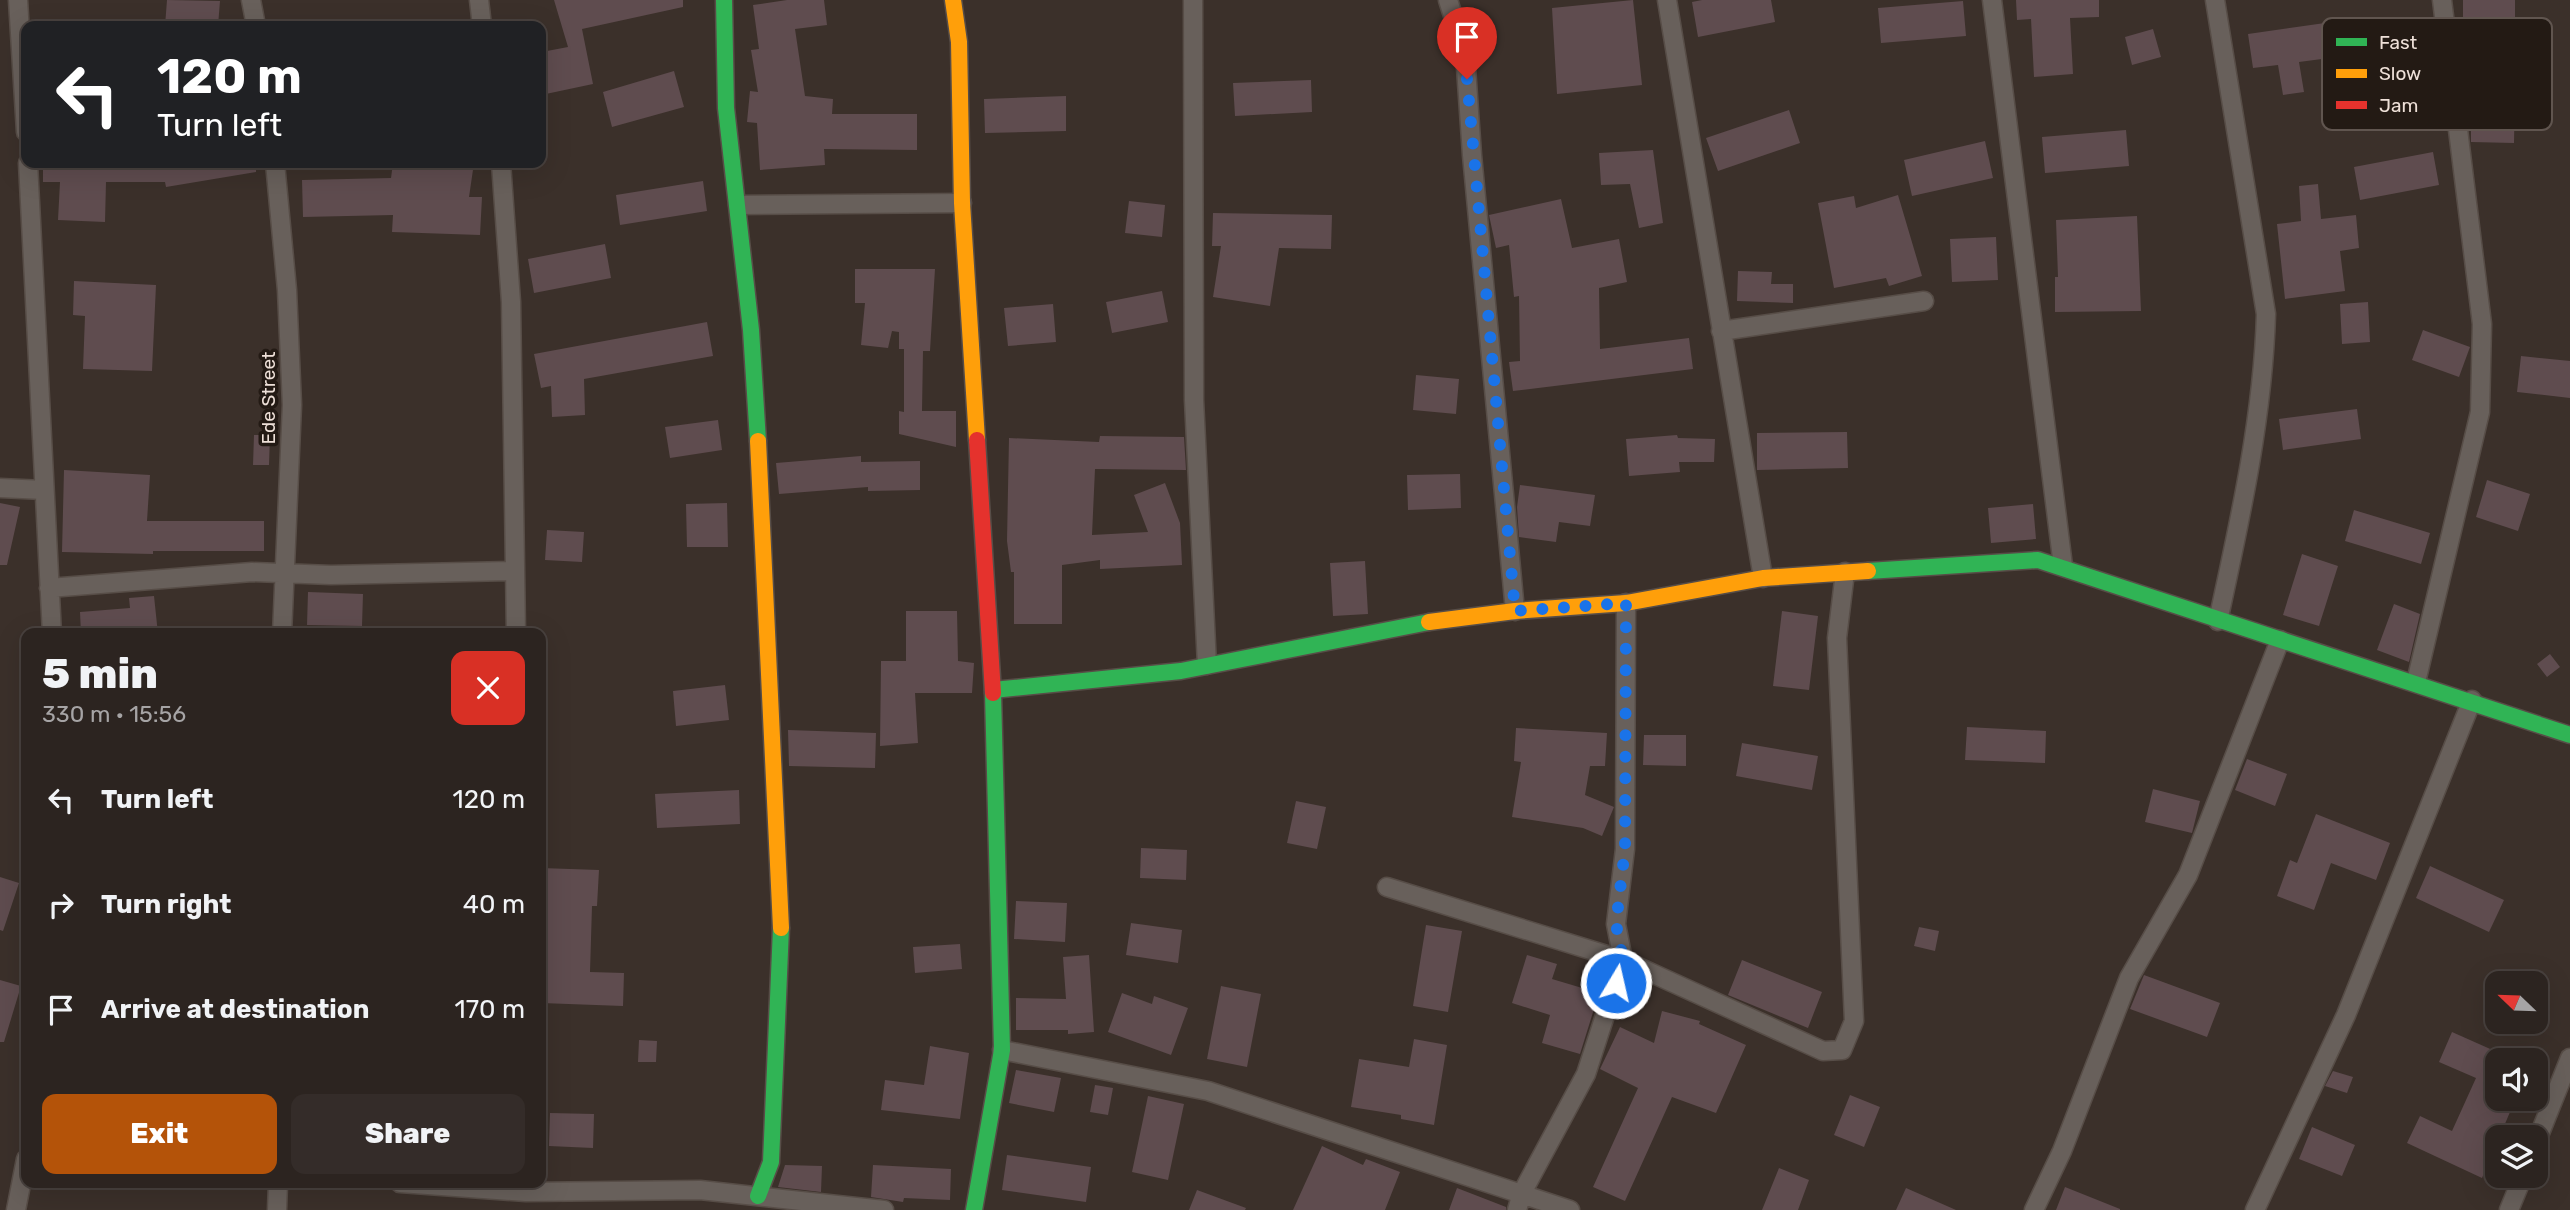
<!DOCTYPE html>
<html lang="en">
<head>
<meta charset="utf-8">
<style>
  body { margin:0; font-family:Rubik,sans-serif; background:#342c29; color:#f1f3f6; height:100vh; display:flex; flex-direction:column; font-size:26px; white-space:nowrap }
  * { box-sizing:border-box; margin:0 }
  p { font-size:23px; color:#a6a4a5 }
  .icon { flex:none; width:38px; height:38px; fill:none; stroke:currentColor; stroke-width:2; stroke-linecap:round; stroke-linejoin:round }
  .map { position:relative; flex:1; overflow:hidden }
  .details { position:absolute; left:21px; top:628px; width:525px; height:560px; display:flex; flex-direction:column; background:#2c2420; border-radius:14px; box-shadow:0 7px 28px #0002,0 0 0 2px #48413e }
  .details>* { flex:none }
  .top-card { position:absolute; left:21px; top:21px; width:525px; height:147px; border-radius:14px; box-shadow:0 7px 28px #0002,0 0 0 2px #48413e; background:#202124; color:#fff; overflow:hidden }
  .needle { width:46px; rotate:293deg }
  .fabs { position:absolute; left:2485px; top:971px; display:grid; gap:14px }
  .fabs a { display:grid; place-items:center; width:63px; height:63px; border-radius:14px; background:#2c2420; box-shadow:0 7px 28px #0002,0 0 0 2px #48413e; font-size:35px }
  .pin { position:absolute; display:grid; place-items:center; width:60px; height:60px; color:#fff; margin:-72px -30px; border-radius:50% 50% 50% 0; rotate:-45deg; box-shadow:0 0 7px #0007 }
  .pin .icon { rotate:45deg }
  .me { position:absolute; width:77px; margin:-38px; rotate:9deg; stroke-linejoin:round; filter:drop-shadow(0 0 5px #0008) }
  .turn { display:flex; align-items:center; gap:24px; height:147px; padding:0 21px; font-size:32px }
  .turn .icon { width:91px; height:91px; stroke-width:2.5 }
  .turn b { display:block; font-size:49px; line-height:60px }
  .round { display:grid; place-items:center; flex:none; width:74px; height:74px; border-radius:14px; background:#342c29 }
  .summary { display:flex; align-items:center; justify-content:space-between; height:119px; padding:0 21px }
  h1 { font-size:42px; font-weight:800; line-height:52px }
  .primary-button { display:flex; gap:14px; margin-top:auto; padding:14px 21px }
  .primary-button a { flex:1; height:80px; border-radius:14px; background:#b45309; color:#fff; font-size:28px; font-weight:800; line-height:80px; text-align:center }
  .primary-button a+a { background:#342c29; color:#f1f3f6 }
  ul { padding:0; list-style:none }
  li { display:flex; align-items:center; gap:21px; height:105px; padding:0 21px }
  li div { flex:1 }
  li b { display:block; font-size:26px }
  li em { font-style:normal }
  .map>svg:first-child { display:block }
  .building { fill:#5f4c4f }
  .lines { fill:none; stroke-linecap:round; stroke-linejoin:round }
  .street-casing { stroke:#574d47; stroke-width:21 }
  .fast-casing { stroke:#574d47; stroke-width:19 }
  .slow-casing { stroke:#574d47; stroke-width:19 }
  .jam-casing { stroke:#574d47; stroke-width:19 }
  .street { stroke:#68605b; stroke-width:18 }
  .fast { stroke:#30b455; stroke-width:16 }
  .slow { stroke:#ff9f0a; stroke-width:16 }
  .jam { stroke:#e5322d; stroke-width:16 }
  .route { stroke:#1a73e8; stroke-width:12; stroke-dasharray:0 21.6 }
  .labels { text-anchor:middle; stroke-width:7; stroke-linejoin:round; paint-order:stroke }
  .street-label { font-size:19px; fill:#eee0d8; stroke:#231a14 }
  .key { fill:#231a14; stroke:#60554f; stroke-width:2 }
  .key-label { font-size:19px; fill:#eee0d8 }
</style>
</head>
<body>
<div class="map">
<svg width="2570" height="1210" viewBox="0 0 2570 1210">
  <rect width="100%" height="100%" fill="#3b302a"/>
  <!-- building -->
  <path class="building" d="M167,0L220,1L218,26H165Z
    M554,0H683V7L582,29L593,84L541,95V60L548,58L547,51L568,47Z
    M787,0H824L827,25L795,29L805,96L833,99L832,114H917V150L824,149L825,165L760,170L757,123L747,122L750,91L758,92L751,50L759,49L753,5Z
    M1633,0L1642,85L1557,94L1552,8Z
    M1702,0H1771L1775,22L1698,37L1692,2Z
    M2016,0H2099V17L2070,18L2073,74L2034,77L2031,19L2017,20Z
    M2463,0H2515V17L2463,19Z
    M1963,1L1966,36L1881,43L1878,8Z
    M2332,22L2337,57L2299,62L2304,92L2283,95L2278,65L2253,68L2248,34Z
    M2153,29L2161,57L2132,65L2125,37Z
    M674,71L684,107L612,127L603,92Z
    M1311,80L1312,112L1235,116L1233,83Z
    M2471,89H2515L2514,143L2471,142Z
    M1066,96V131L985,133L984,99Z
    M1789,110L1800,143L1718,171L1706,138Z
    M2126,130L2129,166L2045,173L2042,137Z
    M1985,141L1993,178L1912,196L1904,160Z
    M1653,150L1663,223L1639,228L1630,184L1601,185L1599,153Z
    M2433,152L2439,185L2360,200L2354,167Z
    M43,163H256V172L166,187L165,182H106L105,222L58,220L60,182H43Z
    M393,163H474L469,197H482L480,235L392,232L393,215L303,217L302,180L391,178Z
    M703,181L707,211L620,225L616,195Z
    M2318,184L2321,219L2356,215L2359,248L2340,251L2345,291L2285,299L2277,224L2301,221L2299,186Z
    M1898,195L1922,276L1889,286L1886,278L1834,288L1818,203L1854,196L1856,208Z
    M1561,199L1572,248L1619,239L1627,282L1599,288L1600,349L1689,338L1693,369L1513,391L1509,362L1520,361L1519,296L1514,297L1509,245L1496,248L1489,215Z
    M1129,201L1165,205L1162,237L1125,233Z
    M1213,213L1332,215L1331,249L1279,248L1270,306L1213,297L1221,246H1212Z
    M2137,216L2141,311L2055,312V277H2058L2056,220Z
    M1996,237L1998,280L1952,282L1950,239Z
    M605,244L611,278L534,293L528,259Z
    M855,269H935L930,351H923L922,411H956V447L899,434V411L904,412V349H899V332L892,331L888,348L861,345L865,303H855Z
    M1738,271L1772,272L1771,284H1793V303L1737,301Z
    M74,281L156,285L152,371L83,369L85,316L73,315Z
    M1162,291L1168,322L1112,333L1106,302Z
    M2368,302L2370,342L2342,344L2340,304Z
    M1053,304L1056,342L1008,346L1004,308Z
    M707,322L713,356L584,379L585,415L552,417L551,386L541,388L534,354Z
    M2423,330L2470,347L2459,377L2412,360Z
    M2521,356L2570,361V398L2517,392Z
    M1416,375L1459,379L1456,414L1413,410Z
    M2357,409L2361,439L2283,450L2279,419Z
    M718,420L722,450L670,458L665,427Z
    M1847,432L1848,468L1757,470V433Z
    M254,435H270L269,465H253Z
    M1677,435L1678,438L1715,439L1714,462H1679L1680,472L1629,476L1626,439Z
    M1100,436L1184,437L1186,470L1095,469L1092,535L1148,532L1134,495L1165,483L1180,523L1182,565L1100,569V560L1062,565V624H1014V572H1011L1007,541L1009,438L1099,442Z
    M861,456V462L920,461V490L868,491V487L779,494L776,463Z
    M64,470L150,475L147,521H264V551H153V554L62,552Z
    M1460,474L1461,508L1408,510L1407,475Z
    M2487,480L2530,494L2518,531L2476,517Z
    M1520,485L1595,495L1590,526L1559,522L1556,542L1519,537L1517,507Z
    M0,503L20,507L7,565H0Z
    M727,503L728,547H687L686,504Z
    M2033,504L2036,539L1991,543L1988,508Z
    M2354,510L2430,533L2421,564L2345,541Z
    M547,530L584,532L582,562L545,560Z
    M2302,554L2338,566L2319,626L2283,615Z
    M1365,561L1368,614L1333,616L1330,563Z
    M308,592L363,594L362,626L307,625Z
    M154,596L158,634H81L80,612L130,608L129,598Z
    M2394,604L2420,614L2409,662L2377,650Z
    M906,611H957L958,661L974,663L972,693H915L918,743L880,746L881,661H906Z
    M1782,611L1818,616L1809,690L1773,686Z
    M2550,654L2560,667L2547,677L2537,664Z
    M725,685L729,720L676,726L673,691Z
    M1967,727L2046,731L2045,763L1965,760Z
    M1516,728L1607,733L1605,766H1590L1585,795L1614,807L1602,836L1583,828L1512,817L1521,762L1514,761Z
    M788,730L876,733L875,768L789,766Z
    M1644,735H1686V766L1643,765Z
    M1742,743L1818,756L1812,790L1736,776Z
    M2247,759L2287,774L2275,806L2235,790Z
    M2153,789L2200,801L2192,833L2145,822Z
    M739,790L740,824L657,828L655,794Z
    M1296,801L1326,807L1317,849L1287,843Z
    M2316,814L2390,843L2376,880L2331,863L2314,910L2277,896L2290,860L2297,863Z
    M1141,848L1187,850L1186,880L1140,878Z
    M2430,866L2504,900L2489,932L2416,898Z
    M541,868L599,870L597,906H592L590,972L624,973L623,1006L541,1003Z
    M0,877L19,883L3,931L0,930Z
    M1016,901L1067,903L1065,942L1014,939Z
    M1131,923L1182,930L1178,963L1126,955Z
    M1426,925L1462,931L1448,1012L1413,1006Z
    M1919,927L1939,931L1935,951L1914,946Z
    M960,944L962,969L915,973L913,947Z
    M1089,955L1094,1032L1068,1034V1030H1016V998L1066,999L1063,957Z
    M1527,955L1557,964L1552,979L1599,993L1580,1054L1542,1043L1550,1015L1512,1003Z
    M1742,960L1822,992L1808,1028L1728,995Z
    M2144,975L2220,1003L2207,1037L2130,1009Z
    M0,980L21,986L4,1042H0Z
    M1221,986L1261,994L1247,1067L1207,1059Z
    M1122,993L1152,1004L1154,996L1188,1008L1171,1055L1108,1032Z
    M1662,1011L1700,1021L1699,1024L1746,1045L1716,1113L1672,1097L1625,1201L1593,1187L1638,1088L1600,1069L1620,1027L1654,1043Z
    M2452,1032L2497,1052V1106L2510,1112L2482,1178L2407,1143L2420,1116L2452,1131L2476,1078L2439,1062Z
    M1414,1039L1447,1045L1434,1125L1401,1119V1115L1351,1107L1359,1059L1409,1067Z
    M639,1040L657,1041L656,1062H638Z
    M930,1046L969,1053L960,1119L881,1110L885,1080L924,1085Z
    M1016,1070L1061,1078L1054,1112L1009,1103Z
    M2333,1071L2353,1077L2347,1093L2325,1086Z
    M1095,1085L1113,1088L1108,1115L1090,1112Z
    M1850,1095L1880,1107L1864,1147L1834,1135Z
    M1148,1096L1184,1104L1168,1180L1132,1172Z
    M550,1113L594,1114L593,1148L549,1146Z
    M2312,1127L2355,1145L2342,1176L2299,1159Z
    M1322,1146L1363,1165L1366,1159L1400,1172L1385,1210H1293Z
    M1007,1155L1091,1167L1086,1202L1002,1190Z
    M785,1165L822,1166L821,1192L778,1187Z
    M873,1165L951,1169L950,1200L904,1198L903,1202L871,1197Z
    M1779,1168L1809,1180L1798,1210H1762Z
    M2065,1187L2120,1209V1210H2056Z
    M1457,1188L1506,1207V1210H1449Z
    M1906,1188L1956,1210H1896Z
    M1197,1190L1246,1208L1245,1210H1189Z"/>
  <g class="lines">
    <defs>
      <path id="street" d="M18,0L26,132
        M251,0L256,26
        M479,0L482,26
        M1193,0L1194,400L1207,665
        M1448,0L1465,53L1472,155L1515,611
        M1667,0L1763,578
        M1992,0L2063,566
        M2215,0L2266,314C2263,417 2240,520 2218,621
        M28,163L52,634
        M275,163L287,290L292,405L282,634
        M501,163L511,302L516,634
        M738,205L962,203
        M1721,331L1924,301
        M0,488L44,490
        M49,588L252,572L331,575L514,571
        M2416,682L2480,412L2482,324L2442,0
        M1387,887L1623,960L1823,1051L1842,1050L1854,1021L1837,638L1845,572
        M1002,1050L1208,1091L1570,1210
        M2536,1143L2570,1058
        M400,1183L526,1192L700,1190L884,1210
        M16,1210L26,1159
        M277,1210L278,1183
        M1517,1210L1522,1193L1586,1074L1623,960L1616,924L1625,849L1626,603
        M2034,1210L2062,1151L2129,978L2188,875L2280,640
        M2255,1210L2346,1015L2472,700
        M2509,1210L2523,1176"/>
      <path id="fast" d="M724,0L726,108L751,330L758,441
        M1868,571L2038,560L2570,735
        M993,690L1181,671L1429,622
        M758,1196L771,1162L781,928
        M974,1210L1002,1050L993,693"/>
      <path id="slow" d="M953,0L959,42L962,203L977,440
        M758,441L781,928
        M1429,622L1515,611L1626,603L1763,578L1868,571"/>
      <path id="jam" d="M977,440L993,693"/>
    </defs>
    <!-- street casing -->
    <use href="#street" class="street-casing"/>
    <!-- fast casing -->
    <use href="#fast" class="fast-casing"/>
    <!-- slow casing -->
    <use href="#slow" class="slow-casing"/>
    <!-- jam casing -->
    <use href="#jam" class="jam-casing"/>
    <!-- street -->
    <use href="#street" class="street"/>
    <!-- fast -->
    <use href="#fast" class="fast"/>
    <!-- slow -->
    <use href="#slow" class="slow"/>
    <!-- jam -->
    <use href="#jam" class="jam"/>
  </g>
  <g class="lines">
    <!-- route -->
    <path class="route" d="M1467,79L1515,611L1626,603L1625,849L1616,924L1623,960L1616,983"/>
  </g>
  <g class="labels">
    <!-- street labels -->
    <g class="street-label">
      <text transform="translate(268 398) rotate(-90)" y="7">Ede Street</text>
    </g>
  </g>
  <!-- legend -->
  <rect x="2322" y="18" width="230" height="112" rx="10" class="key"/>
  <rect x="2336" y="38" width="31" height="8" fill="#30b455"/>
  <rect x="2336" y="69" width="31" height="9" fill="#ff9f0a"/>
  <rect x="2336" y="101" width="31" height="8" fill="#e5322d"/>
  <g class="key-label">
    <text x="2379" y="49">Fast</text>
    <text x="2379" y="80">Slow</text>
    <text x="2379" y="112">Jam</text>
  </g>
</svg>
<div class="fabs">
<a><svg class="needle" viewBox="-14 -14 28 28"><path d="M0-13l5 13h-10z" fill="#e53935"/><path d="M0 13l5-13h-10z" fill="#a6a4a5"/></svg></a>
<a><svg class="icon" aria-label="sound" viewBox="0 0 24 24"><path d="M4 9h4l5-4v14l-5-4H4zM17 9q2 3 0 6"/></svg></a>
<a><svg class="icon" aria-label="layers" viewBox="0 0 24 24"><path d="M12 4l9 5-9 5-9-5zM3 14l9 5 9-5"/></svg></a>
</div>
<div class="pin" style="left:1467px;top:79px;background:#d93025"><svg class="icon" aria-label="arrive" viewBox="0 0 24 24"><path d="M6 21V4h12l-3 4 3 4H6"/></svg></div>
<svg class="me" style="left:1616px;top:983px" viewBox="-20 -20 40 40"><circle r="17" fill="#1a73e8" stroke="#fff" stroke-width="3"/><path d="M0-11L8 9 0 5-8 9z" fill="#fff"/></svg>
<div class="top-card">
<div class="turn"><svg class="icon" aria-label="left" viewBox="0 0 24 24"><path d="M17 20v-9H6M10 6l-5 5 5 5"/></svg><div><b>120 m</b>Turn left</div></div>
</div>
<section class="details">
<div class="summary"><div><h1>5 min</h1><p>330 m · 15:56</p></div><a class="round" style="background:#d93025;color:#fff"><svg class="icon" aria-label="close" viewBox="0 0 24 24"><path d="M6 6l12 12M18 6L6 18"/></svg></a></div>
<ul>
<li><svg class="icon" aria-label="left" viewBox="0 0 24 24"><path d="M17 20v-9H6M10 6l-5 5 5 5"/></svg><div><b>Turn left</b></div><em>120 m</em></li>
<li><svg class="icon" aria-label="right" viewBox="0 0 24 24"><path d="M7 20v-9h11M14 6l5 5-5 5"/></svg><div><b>Turn right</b></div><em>40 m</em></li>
<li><svg class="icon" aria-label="arrive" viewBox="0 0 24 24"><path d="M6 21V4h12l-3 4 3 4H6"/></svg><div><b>Arrive at destination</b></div><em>170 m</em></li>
</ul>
<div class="primary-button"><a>Exit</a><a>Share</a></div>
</section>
</div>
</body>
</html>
